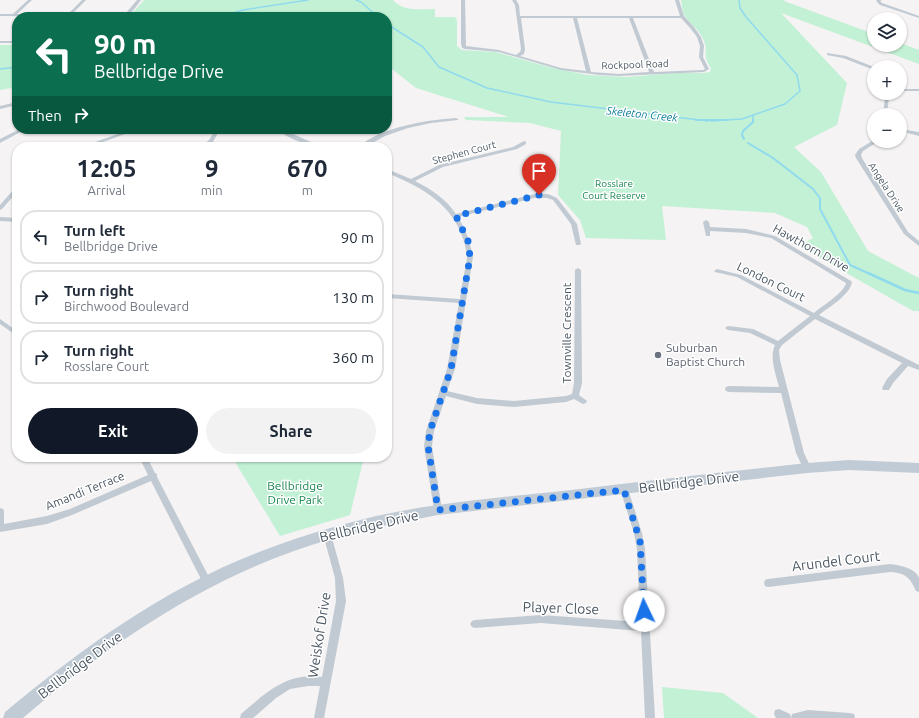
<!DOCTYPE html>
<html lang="en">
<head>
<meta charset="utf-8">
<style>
  body { margin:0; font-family:Ubuntu,sans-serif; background:#f2f2f3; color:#1f2937; height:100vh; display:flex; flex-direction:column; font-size:15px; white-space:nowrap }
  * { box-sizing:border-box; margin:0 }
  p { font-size:13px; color:#747a83 }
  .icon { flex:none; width:22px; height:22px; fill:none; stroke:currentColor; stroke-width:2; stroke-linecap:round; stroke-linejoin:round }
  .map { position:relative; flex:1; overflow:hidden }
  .panel { position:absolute; left:12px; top:142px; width:380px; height:320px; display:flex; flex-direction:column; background:#fff; border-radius:16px; box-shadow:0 1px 3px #0004 }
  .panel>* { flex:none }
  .top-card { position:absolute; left:12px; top:12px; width:380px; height:122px; border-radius:16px; box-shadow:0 1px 3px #0004; background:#0b6e4f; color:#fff; overflow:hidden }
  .buttons { position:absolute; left:867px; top:12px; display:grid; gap:8px }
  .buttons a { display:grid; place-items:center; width:40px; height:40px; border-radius:50%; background:#fff; box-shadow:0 1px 3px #0004; font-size:20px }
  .pin { position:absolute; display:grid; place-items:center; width:34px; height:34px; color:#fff; margin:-41px -17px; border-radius:50% 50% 50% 0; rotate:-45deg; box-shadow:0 0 4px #0007 }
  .pin .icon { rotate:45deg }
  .me { position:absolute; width:44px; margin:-22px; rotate:357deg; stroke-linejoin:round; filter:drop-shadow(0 0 3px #0008) }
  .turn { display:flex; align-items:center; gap:14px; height:84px; padding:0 16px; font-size:18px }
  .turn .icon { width:52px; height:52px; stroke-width:2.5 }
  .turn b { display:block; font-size:28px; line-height:34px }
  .then { display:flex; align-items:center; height:38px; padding:0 16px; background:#0003; gap:8px; font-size:15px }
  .eta { display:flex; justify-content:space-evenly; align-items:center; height:68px; text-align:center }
  .eta b { font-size:24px; font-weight:600; line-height:28px }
  .cta { display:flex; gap:8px; margin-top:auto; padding:8px 16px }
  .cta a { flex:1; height:46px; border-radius:24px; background:#111827; color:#fff; font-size:16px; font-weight:600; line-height:46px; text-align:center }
  .cta a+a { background:#f2f2f3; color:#1f2937 }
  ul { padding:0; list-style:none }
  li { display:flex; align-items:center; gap:12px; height:54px; margin:0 8px 6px; padding:0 8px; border:2px solid #e0e1e3; border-radius:16px }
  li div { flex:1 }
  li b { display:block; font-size:15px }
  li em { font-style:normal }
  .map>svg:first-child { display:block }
  .green { fill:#c3f1d5 }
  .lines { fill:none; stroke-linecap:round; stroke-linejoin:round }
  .stream-far2 { stroke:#90daee; stroke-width:1.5 }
  .stream-far1 { stroke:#90daee; stroke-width:2 }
  .stream { stroke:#90daee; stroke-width:2.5 }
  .street { fill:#c1cad2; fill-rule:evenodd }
  .secondary { fill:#c1cbd6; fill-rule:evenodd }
  .route { stroke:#1a73e8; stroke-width:7; stroke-dasharray:0 12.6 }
  .worship-dot { fill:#6b7280; stroke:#fff; stroke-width:1.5 }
  .labels { text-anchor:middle; stroke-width:3; stroke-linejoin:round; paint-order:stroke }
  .far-street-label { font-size:10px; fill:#4a5661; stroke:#fff }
  .far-park-label { font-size:10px; fill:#17864f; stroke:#fff }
  .far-water-label { font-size:11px; font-style:italic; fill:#0c7c9b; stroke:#fff }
  .street-label { font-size:12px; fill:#4a5661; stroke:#fff }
  .worship-label { font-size:12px; fill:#5b616d; stroke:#fff; text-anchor:start }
  .park-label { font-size:12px; fill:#17864f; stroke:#fff }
  .near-street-label { font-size:14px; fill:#4a5661; stroke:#fff }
</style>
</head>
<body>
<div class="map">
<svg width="919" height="718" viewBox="0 0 919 718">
  <rect width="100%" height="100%" fill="#f5f3f3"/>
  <!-- green -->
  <path class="green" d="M144,0H393C403,12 421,9 435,9V17H457L455,18L457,20V46L462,50L496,52L549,67L587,75L627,77L675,73H704L710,72L711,68C701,54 709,53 704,41C700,30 691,25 685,16C682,11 682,5 681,0H785L784,1L874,34V45H900V43L919,50V64L781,13L847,83L837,125L794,147L821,172L868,251L919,278V311H913L799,246L813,238L807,227L775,213L662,206L666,240L586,238L580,220L558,195L561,131L530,123L466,120L464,117H509L416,88L387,65V17H129Z
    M0,45H17V96L11,88L0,90Z
    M232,457H364L350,515L280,536Z
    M662,687L723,693L758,718H664Z"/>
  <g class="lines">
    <!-- stream-far2 -->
    <path class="stream-far2" d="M356,0L361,2L378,17
      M219,17L243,10L308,0
      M387,24L423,47L439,67L487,88L551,102L708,121
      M0,69L17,67
      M753,115V121
      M711,121L742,119L785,104L800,91L797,75L746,17L740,8L739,0"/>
    <!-- stream-far1 -->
    <path class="stream-far1" d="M696,120H727
      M744,139L742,135L743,131L753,122V120
      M748,143L773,158L813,189L820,198V209L850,265L870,274"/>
    <!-- stream -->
    <path class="stream" d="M868,273L905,290L919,293"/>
    <!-- street -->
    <path class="street" d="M28,0H32L17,14L67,15L82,0H86L71,15L114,16L116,17L0,16V14H13Z
      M137,0H141C135,8 130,17 119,17L126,13Z
      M461,0H465L466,46L499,50L516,55L520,52L521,49L515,5L512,0H516L519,5L520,16H680L675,0H679L684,16L694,27L701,37L704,46L703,57L709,69L704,72L619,76L599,75L561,70L499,52L465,49L462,48L461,43ZM521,18H573L586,71L561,68L520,56L524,54L525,49ZM577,18H629L649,72L619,74L591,72ZM633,18H681L691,29L697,37L700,46L699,57L705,69L703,70L654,72Z
      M877,0H882L880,1L882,3L919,16V18L880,5L876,1Z
      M0,41H17V43H0Z
      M827,53L846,56L874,67V70L843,58L827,55Z
      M900,89H919V91H900Z
      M888,93H893L889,97L887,115H883L885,97Z
      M17,102V105L0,109V106Z
      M456,118L458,119V120L431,123L408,128L385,136L365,147H358C382,127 426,120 456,118Z
      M20,129H26L0,143V139Z
      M132,129H139L89,147H81Z
      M216,129H220L213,142L207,147H201L209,140Z
      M276,129H282L322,147C308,147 286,137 276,129Z
      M900,129L919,132V136L900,131Z
      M874,140V141H879L863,151L861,155L862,158L908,232L919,241V246L904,234L856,158L855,155L859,149Z
      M524,141L526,142V144L517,149L443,167L415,181C431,189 447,200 456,214L534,194H548L557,198L577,224L581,244L580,245H576L571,224L553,200L547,198H534L458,217C466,230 470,242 473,257L455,369L447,391L477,398L514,401L566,396L572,394L574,383L575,270L578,268L581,270L582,383L579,395L587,401L586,403L583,404L574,399L566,402L514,407L477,404L446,396L434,431L432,446L442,510L441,512L438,513L435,512L434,510L424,446L426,431L447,369L459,303L387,298V294L460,299C461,289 463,279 465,269C466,265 467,260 467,256C466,249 464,240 461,233C448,201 417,185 387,173V169L411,179L439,165L513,147Z
      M17,187V192L2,209L0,210V205L15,188Z
      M0,217L17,218V222L0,221Z
      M706,220L709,222L710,227L746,229L775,236L851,281L852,282C850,295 829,307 819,315L919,365V370L908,366L893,383L889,390H883L882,388L887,379L902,363L815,319L782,345L779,350L780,360L804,453L811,468L810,470L807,471L804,470L796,453L781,393L729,392L726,391L725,389L726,387L729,386L779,387C776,374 769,358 775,345L750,333L728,330L725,328L728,326L753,329L778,341L810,316L737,277L715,272L714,271L717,269L741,275L814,313C822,306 844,293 846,283L771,238L746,233L710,231V236H706L703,222Z
      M0,319L17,331V336L0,324Z
      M139,457H147L155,473L157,474V477L210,579L211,582L210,585L207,586L204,585L151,481L72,515L47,524L0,532V508L3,509L4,511V524L47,516L70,509L148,475Z
      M624,486L627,487L628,489L642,533L645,549L655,718H645L641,631L541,623L475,628L472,627L470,624L472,621L475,620L541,615L640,622L637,549L634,533L620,489L621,487Z
      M327,530L330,531L331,534L343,578L346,601L324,718H314L320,686H308L290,689L276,698L253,718H240L241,714C266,693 286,672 322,677L336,601L335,578L323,534L324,531Z
      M890,564C899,565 916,568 919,578C919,582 919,588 919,592L916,591C910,577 905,573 890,572L768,587L765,586L764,583L765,580L768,579Z
      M779,709L790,714L791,718L792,714L808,710L850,713L854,714L855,718H776L774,714L775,710Z"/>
    <!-- secondary -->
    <path class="secondary" d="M849,460L919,463V473L849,470L807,473L438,515C390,524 341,534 294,551C193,587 104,648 23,718H3L5,712C82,648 165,588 259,552C317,530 377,513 438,505C480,499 521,495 563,491C644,481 726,472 807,463Z"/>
  </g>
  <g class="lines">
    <!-- route -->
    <path class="route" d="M539,195L456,216L468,241L470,257L451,369L430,431L428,446L438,510L624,490L640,541L644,611"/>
  </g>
  <!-- markers -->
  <circle class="worship-dot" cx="658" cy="355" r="4"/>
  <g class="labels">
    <!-- far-street labels -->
    <g class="far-street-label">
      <text transform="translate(635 64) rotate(-2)" y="4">Rockpool Road</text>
      <text transform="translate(464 152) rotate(-15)" y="4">Stephen Court</text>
      <text transform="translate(887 187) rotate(57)" y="4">Angela Drive</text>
    </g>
    <!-- far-park labels -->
    <g class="far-park-label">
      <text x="614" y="187">Rosslare<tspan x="614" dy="12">Court Reserve</tspan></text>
    </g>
    <!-- far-water labels -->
    <g class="far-water-label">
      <text transform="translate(642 114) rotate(6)" y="4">Skeleton Creek</text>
    </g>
    <!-- street labels -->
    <g class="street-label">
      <text transform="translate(811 248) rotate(29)" y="4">Hawthorn Drive</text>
      <text transform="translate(771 282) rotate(26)" y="4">London Court</text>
      <text transform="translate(567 333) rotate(-90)" y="4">Townville Crescent</text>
      <text transform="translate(85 491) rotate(-22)" y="4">Amandi Terrace</text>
    </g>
    <!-- worship labels -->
    <g class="worship-label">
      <text x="666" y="352">Suburban<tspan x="666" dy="14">Baptist Church</tspan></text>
    </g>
    <!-- park labels -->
    <g class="park-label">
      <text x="295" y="490">Bellbridge<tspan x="295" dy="14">Drive Park</tspan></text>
    </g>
    <!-- near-street labels -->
    <g class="near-street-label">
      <text transform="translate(689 482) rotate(-7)" y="5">Bellbridge Drive</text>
      <text transform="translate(369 526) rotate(-13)" y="5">Bellbridge Drive</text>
      <text transform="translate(836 561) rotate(-7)" y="5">Arundel Court</text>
      <text transform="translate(561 608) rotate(2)" y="5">Player Close</text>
      <text transform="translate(319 635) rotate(-81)" y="5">Weiskof Drive</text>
      <text transform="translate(80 665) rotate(-37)" y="5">Bellbridge Drive</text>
    </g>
  </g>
</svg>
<div class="buttons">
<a><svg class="icon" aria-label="layers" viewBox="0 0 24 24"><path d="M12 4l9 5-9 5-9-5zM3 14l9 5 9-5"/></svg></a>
<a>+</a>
<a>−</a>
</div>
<div class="pin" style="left:539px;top:195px;background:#d93025"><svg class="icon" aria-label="arrive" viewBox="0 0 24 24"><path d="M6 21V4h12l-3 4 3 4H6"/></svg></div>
<svg class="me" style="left:644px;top:611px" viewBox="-20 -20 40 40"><circle r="19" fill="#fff"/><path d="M0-13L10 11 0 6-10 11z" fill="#1a73e8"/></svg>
<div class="top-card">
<div class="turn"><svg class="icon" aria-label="left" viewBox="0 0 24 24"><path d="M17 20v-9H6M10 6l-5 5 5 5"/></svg><div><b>90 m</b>Bellbridge Drive</div></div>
<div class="then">Then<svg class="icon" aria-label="right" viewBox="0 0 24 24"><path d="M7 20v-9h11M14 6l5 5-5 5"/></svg></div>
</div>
<section class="panel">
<div class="eta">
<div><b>12:05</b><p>Arrival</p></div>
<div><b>9</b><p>min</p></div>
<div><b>670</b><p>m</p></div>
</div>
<ul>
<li><svg class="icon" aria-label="left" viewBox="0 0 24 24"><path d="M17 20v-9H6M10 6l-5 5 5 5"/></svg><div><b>Turn left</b><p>Bellbridge Drive</p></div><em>90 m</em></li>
<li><svg class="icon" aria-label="right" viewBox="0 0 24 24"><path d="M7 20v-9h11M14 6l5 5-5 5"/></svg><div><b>Turn right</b><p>Birchwood Boulevard</p></div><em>130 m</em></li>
<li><svg class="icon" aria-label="right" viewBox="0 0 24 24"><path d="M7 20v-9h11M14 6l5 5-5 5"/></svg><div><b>Turn right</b><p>Rosslare Court</p></div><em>360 m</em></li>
</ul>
<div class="cta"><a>Exit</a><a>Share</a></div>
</section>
</div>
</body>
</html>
